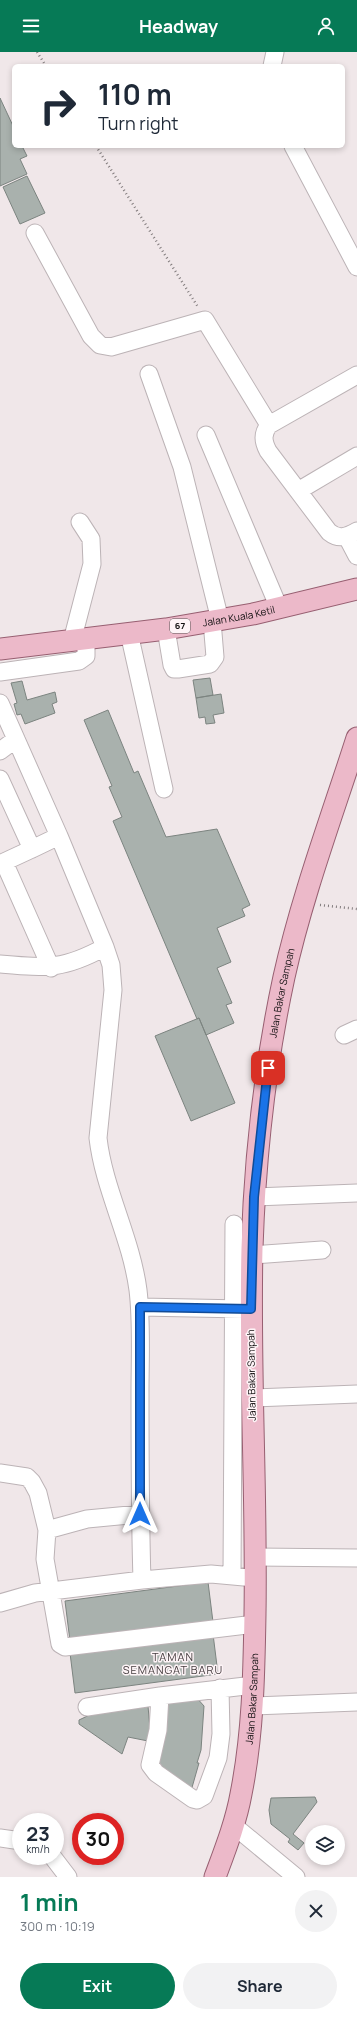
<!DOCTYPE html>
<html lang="en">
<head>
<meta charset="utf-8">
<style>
  body { margin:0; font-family:Manrope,sans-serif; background:#f2f2f3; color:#1f2937; height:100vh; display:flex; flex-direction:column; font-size:15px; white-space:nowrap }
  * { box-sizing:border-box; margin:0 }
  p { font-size:13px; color:#747a83 }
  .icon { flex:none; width:22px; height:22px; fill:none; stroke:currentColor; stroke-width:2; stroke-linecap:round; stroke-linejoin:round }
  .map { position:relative; height:1825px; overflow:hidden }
  .details { display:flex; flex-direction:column; background:#fff; flex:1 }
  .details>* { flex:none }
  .guide { position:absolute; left:12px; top:12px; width:333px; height:84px; border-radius:6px; box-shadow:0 2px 6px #0003; background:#fff; color:#1f2937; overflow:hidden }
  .buttons { position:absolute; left:305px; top:1773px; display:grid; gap:8px }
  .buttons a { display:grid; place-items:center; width:40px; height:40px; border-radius:50%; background:#fff; box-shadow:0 2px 6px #0003; font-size:20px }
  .speed { position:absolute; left:12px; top:1761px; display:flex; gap:8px; font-size:20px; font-weight:700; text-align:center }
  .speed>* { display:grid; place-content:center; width:52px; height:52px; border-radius:50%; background:#fff; box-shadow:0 2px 6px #0003; line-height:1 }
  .speed small { font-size:10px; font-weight:400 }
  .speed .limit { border:6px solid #d22; background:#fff; color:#111 }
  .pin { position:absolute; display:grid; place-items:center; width:34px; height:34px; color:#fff; margin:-17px; border-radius:8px; box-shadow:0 2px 6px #0006 }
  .me { position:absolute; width:44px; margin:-22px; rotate:0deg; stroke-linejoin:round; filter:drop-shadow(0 0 3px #0008) }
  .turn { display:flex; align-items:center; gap:14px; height:84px; padding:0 20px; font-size:18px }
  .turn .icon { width:52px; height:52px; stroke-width:2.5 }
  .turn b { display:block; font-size:28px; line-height:34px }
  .round { display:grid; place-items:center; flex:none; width:42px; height:42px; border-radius:21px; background:#f2f2f3 }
  .summary { display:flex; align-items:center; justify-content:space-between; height:68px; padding:0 20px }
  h1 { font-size:24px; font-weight:700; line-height:30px; color:#067a56 }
  .primary-button { display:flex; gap:8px; margin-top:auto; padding:8px 20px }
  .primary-button a { flex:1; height:46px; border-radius:24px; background:#067a56; color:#fff; font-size:16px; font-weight:700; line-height:46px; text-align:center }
  .primary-button a+a { background:#f2f2f3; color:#1f2937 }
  header { display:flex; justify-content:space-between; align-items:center; height:52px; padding:0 20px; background:#067a56; color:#fff; font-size:18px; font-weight:700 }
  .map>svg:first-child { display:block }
  .building { fill:#a9b1ad; stroke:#7c8480 }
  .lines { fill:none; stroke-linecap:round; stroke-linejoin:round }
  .minor-casing { stroke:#bcb3b6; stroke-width:19 }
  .major-casing { stroke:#975f71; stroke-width:23 }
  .path { stroke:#827c7d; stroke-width:2.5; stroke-dasharray:1 3; stroke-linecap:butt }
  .minor { stroke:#fff; stroke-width:17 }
  .major { stroke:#ecb9c9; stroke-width:21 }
  .route-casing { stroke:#114b97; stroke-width:10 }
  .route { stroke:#1a73e8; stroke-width:7 }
  .labels { text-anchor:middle; stroke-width:3; stroke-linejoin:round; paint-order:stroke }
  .shield { fill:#fef4f7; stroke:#595455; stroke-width:1 }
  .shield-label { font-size:9px; font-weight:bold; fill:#120f10 }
  .street-label { font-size:10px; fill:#120f10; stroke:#fef4f7 }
  .neighbourhood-label { font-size:11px; letter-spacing:1px; fill:#443c3e; stroke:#fef4f7 }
</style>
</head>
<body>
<header><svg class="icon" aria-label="menu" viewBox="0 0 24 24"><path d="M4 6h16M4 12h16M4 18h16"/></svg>Headway<svg class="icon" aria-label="person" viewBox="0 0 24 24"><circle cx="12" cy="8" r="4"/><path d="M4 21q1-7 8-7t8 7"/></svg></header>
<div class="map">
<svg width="357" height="1825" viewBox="0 0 357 1825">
  <rect width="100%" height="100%" fill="#f0e7e9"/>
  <!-- building -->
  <path class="building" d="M0,46L14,76V94H22L27,104L20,107L27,122L0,134Z
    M27,124L45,161L20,172L3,135Z
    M210,626L213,643L196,646L193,628Z
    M22,629L27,648L55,640L57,650L52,652L55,661L25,672L21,662L17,663L14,652L17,651L11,631Z
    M221,642L224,661L213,663L215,671L206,672L205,665L199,666L196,646Z
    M108,658L134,721L138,719L166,785L217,777L250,853L242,857L245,864L217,876L231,910L217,916L232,951L226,953L234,971L206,983L199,966L197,967L113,769L122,765L109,735L112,734L84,668Z
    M199,966L235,1051L191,1069L155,984Z
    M208,1530L213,1570L70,1589L65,1549Z
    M213,1582L218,1622L75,1641L70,1601Z
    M195,1644L204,1654L201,1698L197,1711H199L191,1739L154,1713L161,1649Z
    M148,1654L150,1677L148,1689L128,1685L122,1702L79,1672V1668L96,1660Z
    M315,1745L317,1750L293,1782L304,1791L298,1798L288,1790L290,1787L271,1772L269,1758L271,1746Z"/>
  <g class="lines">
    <defs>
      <path id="minor" d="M272,14L275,0
        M293,94L357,215
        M35,181L91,284L100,293L111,295L205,268L269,373L357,323
        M149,322L182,415L220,568
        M269,373C262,382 263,389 268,399L329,480C339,488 346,485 357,479
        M206,383L279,556
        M298,439L357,404
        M347,485L357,504
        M166,577L172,613L174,617H178L210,612L215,605L212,569
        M129,581L164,737
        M72,589L92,512L91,487L80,470
        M0,620L79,609L86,604V587
        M0,651L59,784L105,895L111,913L113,938L98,1086C104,1138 131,1185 138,1238C142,1271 140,1306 140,1340C140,1403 140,1466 142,1528
        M0,699L16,687
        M0,727L32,797L59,784
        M32,797L4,810L51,916
        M0,912C47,916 63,918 105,895
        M344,983L357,977
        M255,1145L357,1141
        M252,1203L322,1198
        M140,1255L244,1257
        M251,1346L357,1342
        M0,1421L27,1425L32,1430L38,1441L47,1478L45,1507L60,1592L65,1595L255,1572
        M47,1478L87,1467L140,1462
        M255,1505L357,1506
        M232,1523L234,1172
        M0,1551L35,1541L142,1528L211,1522L255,1526
        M160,1644L158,1678L150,1713L156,1721L193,1747L197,1748L204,1744L218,1706L221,1682L220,1636
        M252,1654L357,1650
        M87,1655L160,1644L254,1633
        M233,1773L296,1825
        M0,1786L21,1789
        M52,1804L68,1825"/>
      <g id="major">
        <path id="s1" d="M0,597L166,577L253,562L357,537"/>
        <path id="s2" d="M215,1825C225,1798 236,1770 241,1742C253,1682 254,1622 255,1562C257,1440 249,1318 252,1196C255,1105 265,1013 284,925C302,844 332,764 357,686"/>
      </g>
    </defs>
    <!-- minor casing -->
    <use href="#minor" class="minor-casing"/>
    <!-- major casing -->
    <use href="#major" class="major-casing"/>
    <!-- path -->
    <path class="path" d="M37,0L46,14
      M96,94L198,255
      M320,853L357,857"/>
    <!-- minor -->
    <use href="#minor" class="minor"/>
    <!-- major -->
    <use href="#major" class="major"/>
  </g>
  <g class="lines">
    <defs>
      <path id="route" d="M140,1462V1255L251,1257L254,1145L268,1016"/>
    </defs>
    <!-- route casing -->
    <use href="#route" class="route-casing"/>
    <!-- route -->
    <use href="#route" class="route"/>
  </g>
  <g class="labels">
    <!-- shield labels -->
    <rect class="shield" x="170" y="567" width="20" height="14" rx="3"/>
    <g class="shield-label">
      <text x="180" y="577">67</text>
    </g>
    <!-- street labels -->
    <g class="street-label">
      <text dy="4" stroke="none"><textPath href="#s1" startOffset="241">Jalan Kuala Ketil</textPath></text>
      <text dy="4" stroke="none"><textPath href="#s2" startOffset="891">Jalan Bakar Sampah</textPath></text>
      <text transform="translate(251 1323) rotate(-91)" y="4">Jalan Bakar Sampah</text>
      <text dy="4" stroke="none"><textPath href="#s2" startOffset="183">Jalan Bakar Sampah</textPath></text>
    </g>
    <!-- neighbourhood labels -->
    <g class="neighbourhood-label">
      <text x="173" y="1609">TAMAN<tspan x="173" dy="13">SEMANGAT BARU</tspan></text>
    </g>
  </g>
</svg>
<div class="buttons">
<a><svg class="icon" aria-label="layers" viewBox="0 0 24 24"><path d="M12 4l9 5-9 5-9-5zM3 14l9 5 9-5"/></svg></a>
</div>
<div class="speed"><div>23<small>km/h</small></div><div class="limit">30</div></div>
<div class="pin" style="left:268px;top:1016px;background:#d93025"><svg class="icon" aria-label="arrive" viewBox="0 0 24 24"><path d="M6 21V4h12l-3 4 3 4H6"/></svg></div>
<svg class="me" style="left:140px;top:1462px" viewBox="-20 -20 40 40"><path d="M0-17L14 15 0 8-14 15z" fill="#1a73e8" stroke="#fff" stroke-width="4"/></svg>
<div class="guide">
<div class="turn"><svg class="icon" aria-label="right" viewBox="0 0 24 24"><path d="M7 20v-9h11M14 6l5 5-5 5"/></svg><div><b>110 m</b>Turn right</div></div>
</div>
</div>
<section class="details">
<div class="summary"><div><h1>1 min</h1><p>300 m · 10:19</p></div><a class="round"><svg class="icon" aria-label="close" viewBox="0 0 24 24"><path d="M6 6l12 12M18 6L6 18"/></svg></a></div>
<div class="primary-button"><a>Exit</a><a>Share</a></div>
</section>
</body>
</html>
